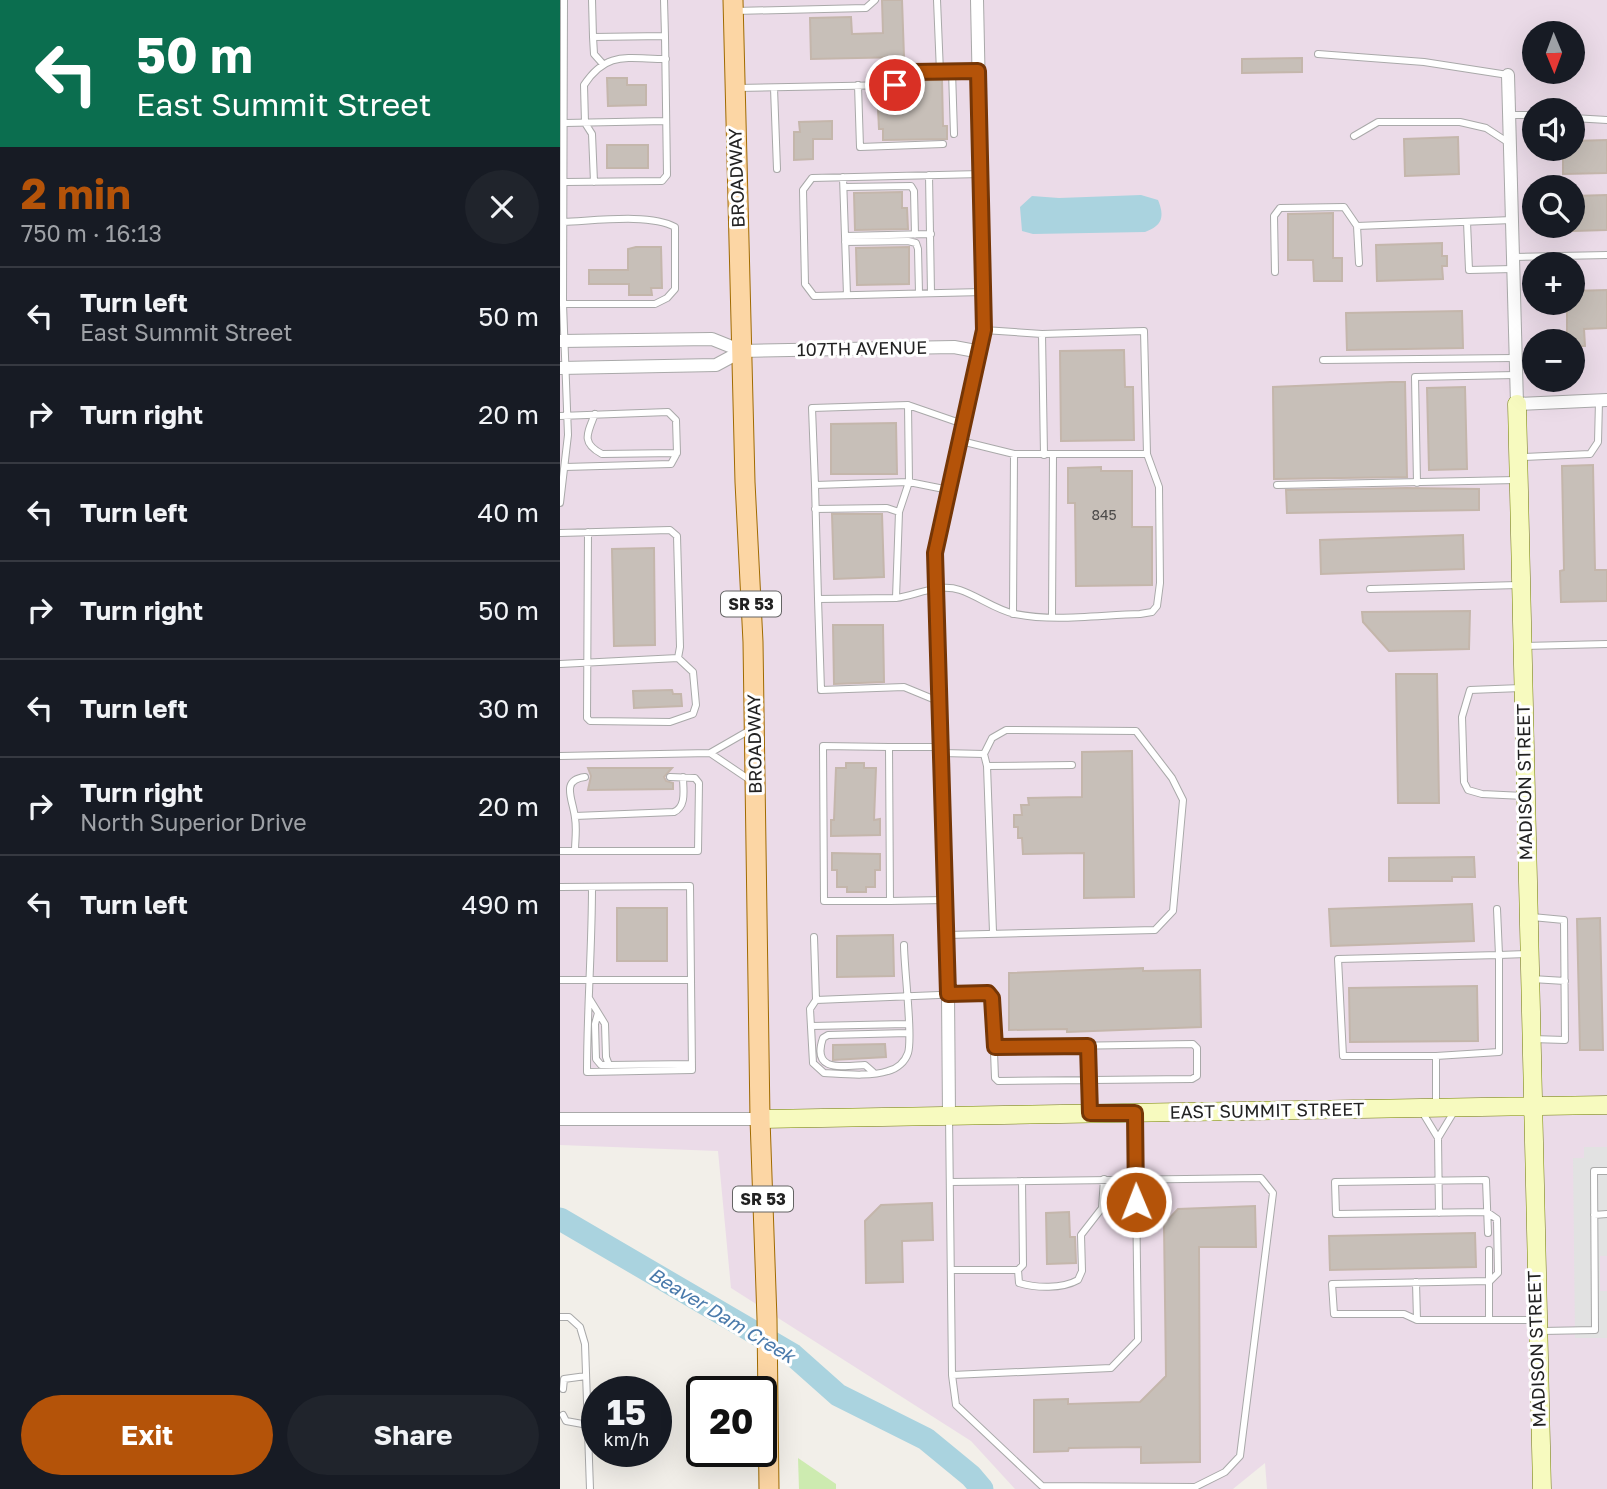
<!DOCTYPE html>
<html lang="en">
<head>
<meta charset="utf-8">
<style>
  body { margin:0; font-family:"Golos Text",sans-serif; background:#20242c; color:#f1f3f6; height:100vh; display:flex; flex-direction:column; font-size:26px; white-space:nowrap }
  * { box-sizing:border-box; margin:0 }
  p { font-size:23px; color:#9ea1a6 }
  .icon { flex:none; width:38px; height:38px; fill:none; stroke:currentColor; stroke-width:2; stroke-linecap:round; stroke-linejoin:round }
  .map { position:relative; flex:1; overflow:hidden }
  .panel { display:flex; flex-direction:column; background:#171b24; width:560px }
  .panel>* { flex:none }
  .hud { background:#0b6e4f; color:#fff; overflow:hidden }
  .needle { width:46px; rotate:179deg }
  .fabs { position:absolute; left:962px; top:21px; display:grid; gap:14px }
  .fabs a { display:grid; place-items:center; width:63px; height:63px; border-radius:50%; background:#171b24; box-shadow:0 7px 28px #0002; font-size:35px }
  .speed { position:absolute; left:21px; top:1376px; display:flex; gap:14px; font-size:35px; font-weight:700; text-align:center }
  .speed>* { display:grid; place-content:center; width:91px; height:91px; border-radius:50%; background:#171b24; box-shadow:0 7px 28px #0002; line-height:1 }
  .speed small { font-size:18px; font-weight:400 }
  .speed .limit { border:4px solid #111; border-radius:10px; background:#fff; color:#111 }
  .pin { position:absolute; display:grid; place-items:center; width:60px; height:60px; color:#fff; margin:-30px; border:4px solid #fff; border-radius:50%; box-shadow:0 2px 7px #0007 }
  .me { position:absolute; width:77px; margin:-38px; rotate:359deg; stroke-linejoin:round; filter:drop-shadow(0 0 5px #0008) }
  .turn { display:flex; align-items:center; gap:24px; height:147px; padding:0 21px; font-size:32px }
  .turn .icon { width:91px; height:91px; stroke-width:2.5 }
  .turn b { display:block; font-size:49px; line-height:60px }
  .round { display:grid; place-items:center; flex:none; width:74px; height:74px; border-radius:37px; background:#20242c }
  .head { display:flex; align-items:center; justify-content:space-between; height:119px; padding:0 21px }
  h1 { font-size:42px; font-weight:700; line-height:52px; color:#b45309 }
  .primary-button { display:flex; gap:14px; margin-top:auto; padding:14px 21px }
  .primary-button a { flex:1; height:80px; border-radius:42px; background:#b45309; color:#fff; font-size:28px; font-weight:700; line-height:80px; text-align:center }
  .primary-button a+a { background:#20242c; color:#f1f3f6 }
  ul { padding:0; list-style:none }
  li { display:flex; align-items:center; gap:21px; height:98px; padding:0 21px; border-top:2px solid #363941 }
  li div { flex:1 }
  li b { display:block; font-size:26px }
  li em { font-style:normal }
  main { display:flex; flex:1; min-height:0 }
  .map>svg:first-child { display:block }
  .industrial { fill:#ebdbe8; fill-rule:evenodd }
  .grass { fill:#cdebb0 }
  .parking { fill:#e2e2e2 }
  .water { fill:#aad3df }
  .lines { fill:none; stroke-linecap:round; stroke-linejoin:round }
  .river { stroke:#aad3df; stroke-width:23 }
  .building { fill:#c7bfb8; stroke:#c4b6ab; stroke-width:2 }
  .lane-casing { stroke:#a9a9a9; stroke-width:8 }
  .street-casing { stroke:#a9a9a9; stroke-width:14 }
  .secondary-casing { stroke:#707d05; stroke-width:19 }
  .primary-casing { stroke:#a06b00; stroke-width:21 }
  .lane { stroke:#fff; stroke-width:6 }
  .street { stroke:#fff; stroke-width:12 }
  .secondary { stroke:#f7fabf; stroke-width:18 }
  .primary { stroke:#fcd6a4; stroke-width:19 }
  .route-casing { stroke:#753606; stroke-width:18 }
  .route { stroke:#b45309; stroke-width:12 }
  .labels { text-anchor:middle; stroke-width:6; stroke-linejoin:round; paint-order:stroke }
  .number-label { font-size:14px; fill:#4b4948 }
  .shield { fill:#fff; stroke:#646464; stroke-width:2 }
  .shield-label { font-size:16px; font-weight:bold; fill:#222 }
  .street-label { font-size:18px; fill:#222; stroke:#fff }
  .water-label { font-size:19px; font-style:italic; fill:#4a7aab; stroke:#fff }
</style>
</head>
<body>
<main>
<section class="panel">
<div class="hud">
<div class="turn"><svg class="icon" aria-label="left" viewBox="0 0 24 24"><path d="M17 20v-9H6M10 6l-5 5 5 5"/></svg><div><b>50 m</b>East Summit Street</div></div>
</div>
<div class="head"><div><h1>2 min</h1><p>750 m · 16:13</p></div><a class="round"><svg class="icon" aria-label="close" viewBox="0 0 24 24"><path d="M6 6l12 12M18 6L6 18"/></svg></a></div>
<ul>
<li><svg class="icon" aria-label="left" viewBox="0 0 24 24"><path d="M17 20v-9H6M10 6l-5 5 5 5"/></svg><div><b>Turn left</b><p>East Summit Street</p></div><em>50 m</em></li>
<li><svg class="icon" aria-label="right" viewBox="0 0 24 24"><path d="M7 20v-9h11M14 6l5 5-5 5"/></svg><div><b>Turn right</b></div><em>20 m</em></li>
<li><svg class="icon" aria-label="left" viewBox="0 0 24 24"><path d="M17 20v-9H6M10 6l-5 5 5 5"/></svg><div><b>Turn left</b></div><em>40 m</em></li>
<li><svg class="icon" aria-label="right" viewBox="0 0 24 24"><path d="M7 20v-9h11M14 6l5 5-5 5"/></svg><div><b>Turn right</b></div><em>50 m</em></li>
<li><svg class="icon" aria-label="left" viewBox="0 0 24 24"><path d="M17 20v-9H6M10 6l-5 5 5 5"/></svg><div><b>Turn left</b></div><em>30 m</em></li>
<li><svg class="icon" aria-label="right" viewBox="0 0 24 24"><path d="M7 20v-9h11M14 6l5 5-5 5"/></svg><div><b>Turn right</b><p>North Superior Drive</p></div><em>20 m</em></li>
<li><svg class="icon" aria-label="left" viewBox="0 0 24 24"><path d="M17 20v-9H6M10 6l-5 5 5 5"/></svg><div><b>Turn left</b></div><em>490 m</em></li>
</ul>
<div class="primary-button"><a>Exit</a><a>Share</a></div>
</section>
<div class="map">
<svg width="1047" height="1489" viewBox="0 0 1047 1489">
  <rect width="100%" height="100%" fill="#f2efe9"/>
  <!-- industrial -->
  <path class="industrial" d="M0,0H1047V1489H707L705,1463L673,1489H455L411,1441L171,1288L158,1151L0,1145ZM975,33H1013V72H975ZM975,110H1013V149H975ZM975,187H1013V226H975ZM975,264H1013V303H975ZM975,341H1013V380H975Z"/>
  <!-- grass -->
  <path class="grass" d="M238,1458L276,1484V1489H239Z"/>
  <!-- parking -->
  <path class="parking" d="M1024,1147H1047V1256H1040V1291H1047V1338H1015L1013,1158H1024Z"/>
  <!-- water -->
  <path class="water" d="M581,195L598,200C605,217 602,226 585,232L473,234L462,231L460,207L472,196L499,198Z"/>
  <g class="lines">
    <!-- river -->
    <path class="river" d="M0,1219L233,1355L278,1395L366,1439L411,1476L422,1489"/>
  </g>
  <!-- building -->
  <path class="building" d="M322,0H342L344,57L251,59L250,18L291,17L292,34L323,33Z
    M742,58V72L682,73V59Z
    M47,78H67V85H86V105L48,106Z
    M382,80L383,126H387V139L323,140V129H319L318,109H323L322,97L352,96L351,81Z
    M272,121V139H253V159L234,160V132H240L239,122Z
    M898,137L899,174L845,176L844,139Z
    M1047,140V173L1003,174V149H1013V141Z
    M47,145H88V168H47Z
    M342,192V208H347L348,229L295,230L294,193Z
    M1047,195V230L1013,231V196Z
    M773,213V258H782V281H754L753,260H728V214Z
    M882,243V256H887V266H882L883,279L817,281L816,245Z
    M76,247H101L102,288H91L92,295H69V284H29V270H68V249Z
    M349,247V284L297,285L296,248Z
    M1047,290V328L1024,329L1025,346H1013V341H1007V303H1013V291Z
    M902,311L903,348L787,350L786,313Z
    M564,350L565,387H573L574,440L501,441L500,351Z
    M831,382H845L847,477L714,479L713,387Z
    M905,387L907,469L869,470L867,388Z
    M336,423L337,474H271V424Z
    M1033,465L1035,570H1047V601L1001,602L1000,571L1004,570L1002,466Z
    M541,467V471H572V527H592V585L516,586L515,503H508V468Z
    M847,488L919,489V510L727,513L726,490Z
    M272,514H322L324,577L274,579Z
    M903,535L904,569L761,574L760,540Z
    M94,548L95,645L54,646L52,549Z
    M910,611L909,649L829,651L803,622L802,612Z
    M273,625H323L324,682L274,684Z
    M836,674H877L879,803H838Z
    M112,690L113,694H121L122,706L74,708L73,691Z
    M572,751L574,897L524,898V853L463,854L462,838H458V827H454V815H462L461,805H469L468,798L522,797V752Z
    M286,763H304V768H316L314,820L320,819V835L271,836V820H274L276,768H286Z
    M28,768H112L104,777L106,781L113,783V789L28,790L31,776Z
    M272,853L320,854V870H315V887H306V892H287V887H277V870H272Z
    M914,857L915,877H892V881H829V858Z
    M912,904L914,941L771,946L769,909Z
    M57,908H107V961H57Z
    M1040,918L1043,1050H1020L1017,919Z
    M333,935L334,976L277,977V936Z
    M583,968V971L640,970L641,1027L507,1032V1029L449,1030V973Z
    M917,986L918,1041L790,1042L789,988Z
    M325,1044L326,1057L273,1060V1045Z
    M372,1203L373,1240L342,1241L343,1282L306,1283L305,1221L321,1205Z
    M695,1206L696,1247H639L640,1462L581,1463V1447L509,1448L508,1451L474,1452V1400L508,1399V1404L580,1402L606,1376L604,1224L618,1209Z
    M509,1212L510,1237H515L516,1263L487,1264L486,1213Z
    M915,1233L916,1267L770,1270L769,1236Z"/>
  <g class="lines">
    <defs>
      <path id="lane" d="M32,0L33,37L105,36L104,0
        M377,0L380,72
        M175,11L306,8L315,0
        M33,37L34,54L42,63
        M758,54L864,62L948,75
        M392,71L394,134
        M298,85L300,147L383,144
        M177,88L335,85L340,75L352,72L418,71
        M214,88L217,169
        M949,115H975
        M1013,118L1047,120
        M5,123L106,121
        M794,136L818,122H900L926,128L949,143
        M421,174L252,178L243,190L245,284L254,296L423,292
        M369,175L371,293
        M283,177L287,295
        M5,182L102,181L107,175L105,36
        M34,182L32,134L25,123L24,85C47,50 68,59 106,59
        M284,187L351,186L354,191L355,235
        M907,222L909,270L953,269
        M797,226L799,263
        M285,236L371,234
        M285,242L348,241L356,243L358,249L359,293
        M953,257L1047,255
        M715,272L714,216L720,208L784,207L797,226L952,220
        M2,304H95L107,298L115,289V227C90,213 33,221 4,222
        M482,334L484,455
        M763,360L955,358
        M35,414C27,434 21,443 42,454L117,453
        M0,416L108,412L116,420L117,453L111,464L5,467
        M401,441L454,454H587
        M962,457L1030,454L1038,442L1039,401
        M857,483L855,377L956,375
        M255,485L258,599L336,598L339,512L349,482L348,405
        M717,485L956,480
        M389,490L349,482L255,485L252,408L348,405L403,424
        M0,503L8,435L3,304L4,0
        M255,509L327,508L339,512
        M0,533L110,530L117,536L120,647L118,658L133,672L136,705L133,714L110,722L30,721L27,718L28,532
        M810,589L958,585
        M336,598C357,595 378,583 400,590C418,596 436,610 455,614C494,622 540,615 580,614L592,612L597,606L600,583L599,487L587,454L584,331L482,334L424,330
        M258,599L261,690L344,687L378,701
        M453,614L454,454
        M492,616L493,455
        M964,646L1047,644
        M0,664L118,658
        M961,688L910,690L902,717L904,782L908,790L922,794L964,796
        M190,730L150,753L190,780
        M329,747L263,746L264,901H330
        M380,747H329L330,901L385,900
        M382,753L424,754L432,738L446,730L576,731L612,778L623,800L613,911L595,930L387,935
        M424,754L427,766L433,932
        M0,756L150,753
        M427,766L512,765
        M15,816L114,812C127,806 123,789 123,777
        M0,851H138L139,783L135,778L110,777
        M15,851C15,841 17,829 15,818C13,799 0,780 25,777
        M0,887L130,886L131,980H0
        M32,887C32,949 27,1010 27,1072L132,1070L131,980
        M254,937L256,1000
        M344,945C344,967 353,1037 348,1053C345,1062 337,1069 328,1071C310,1077 283,1074 264,1073L253,1063L250,1009L256,1000L428,993L432,998L435,1078L438,1081L632,1079L637,1076V1048L633,1044L435,1047
        M972,979L1005,981
        M29,998L45,1024L46,1057L49,1065L132,1064
        M38,1013L35,1024L36,1059L41,1065H49
        M251,1026L347,1024
        M972,1039L1005,1040L1004,920L972,917
        M528,1046L530,1111
        M876,1056H783L778,959L939,955L937,909
        M313,1072L305,1065C283,1066 251,1073 263,1038L268,1035L348,1033
        M876,1106V1056L939,1052V955L966,954
        M861,1110L878,1138L879,1213
        M389,1116L392,1375L551,1368L578,1340L575,1115
        M878,1138L895,1110
        M390,1182L701,1178L713,1193L680,1456L665,1472L635,1487L482,1486L396,1405L392,1375
        M1034,1215L1047,1214
        M928,1233L926,1180L775,1182L776,1214L927,1212L937,1219L938,1273L930,1281L772,1284L774,1314H844L857,1320H976
        M929,1250V1320
        M391,1270H458L463,1265L462,1181
        M458,1270L459,1283C476,1288 502,1289 518,1280L522,1271L521,1235L542,1208L544,1179
        M856,1282L857,1320
        M0,1317H9L20,1327L25,1344L30,1489
        M982,1331L1035,1330L1034,1171H1047
        M3,1389L4,1379L26,1376
        M3,1415L6,1421L28,1425"/>
      <path id="street" d="M948,75L957,404L1047,400
        M0,341L152,339L182,351L394,347L421,352
        M0,368L156,365L182,351
        M389,1115L388,994L375,553L424,330L417,0
        M0,1119H200"/>
      <path id="secondary" d="M957,404L982,1489
        M200,1119L1047,1105"/>
      <path id="primary" d="M173,0L185,482L193,642L200,1119L207,1319L209,1489"/>
    </defs>
    <!-- lane casing -->
    <use href="#lane" class="lane-casing"/>
    <!-- street casing -->
    <use href="#street" class="street-casing"/>
    <!-- secondary casing -->
    <use href="#secondary" class="secondary-casing"/>
    <!-- primary casing -->
    <use href="#primary" class="primary-casing"/>
    <!-- lane -->
    <use href="#lane" class="lane"/>
    <!-- street -->
    <use href="#street" class="street"/>
    <!-- secondary -->
    <use href="#secondary" class="secondary"/>
    <!-- primary -->
    <use href="#primary" class="primary"/>
  </g>
  <g class="lines">
    <defs>
      <path id="route" d="M335,85L341,75L352,72L418,71L424,330L375,553L388,994L428,993L432,998L435,1047L528,1046L530,1113H575L576,1202"/>
    </defs>
    <!-- route casing -->
    <use href="#route" class="route-casing"/>
    <!-- route -->
    <use href="#route" class="route"/>
  </g>
  <g class="labels">
    <!-- number labels -->
    <g class="number-label">
      <text x="544" y="520">845</text>
    </g>
    <!-- shield labels -->
    <g class="shield">
      <rect x="161" y="591.5" width="60" height="25" rx="5"/>
      <rect x="173" y="1186.5" width="60" height="25" rx="5"/>
    </g>
    <g class="shield-label">
      <text x="191" y="610">SR 53</text>
      <text x="203" y="1205">SR 53</text>
    </g>
    <!-- street labels -->
    <g class="street-label">
      <text transform="translate(177 178) rotate(-92)" y="6">BROADWAY</text>
      <text transform="translate(302 349) rotate(-1)" y="6">107TH AVENUE</text>
      <text transform="translate(195 744) rotate(-91)" y="6">BROADWAY</text>
      <text transform="translate(965 782) rotate(-91)" y="6">MADISON STREET</text>
      <text transform="translate(707 1111) rotate(-1)" y="6">EAST SUMMIT STREET</text>
      <text transform="translate(977 1349) rotate(-92)" y="6">MADISON STREET</text>
    </g>
    <!-- water labels -->
    <g class="water-label">
      <text transform="translate(162 1315) rotate(31)" y="7">Beaver Dam Creek</text>
    </g>
  </g>
</svg>
<div class="fabs">
<a><svg class="needle" viewBox="-14 -14 28 28"><path d="M0-13l5 13h-10z" fill="#e53935"/><path d="M0 13l5-13h-10z" fill="#9ea1a6"/></svg></a>
<a><svg class="icon" aria-label="sound" viewBox="0 0 24 24"><path d="M4 9h4l5-4v14l-5-4H4zM17 9q2 3 0 6"/></svg></a>
<a><svg class="icon" aria-label="search" viewBox="0 0 24 24"><circle cx="10" cy="10" r="6"/><path d="M15 15l6 6"/></svg></a>
<a>+</a>
<a>−</a>
</div>
<div class="speed"><div>15<small>km/h</small></div><div class="limit">20</div></div>
<div class="pin" style="left:335px;top:85px;background:#d93025"><svg class="icon" aria-label="arrive" viewBox="0 0 24 24"><path d="M6 21V4h12l-3 4 3 4H6"/></svg></div>
<svg class="me" style="left:576px;top:1202px" viewBox="-20 -20 40 40"><circle r="17" fill="#b45309" stroke="#fff" stroke-width="3"/><path d="M0-11L8 9 0 5-8 9z" fill="#fff"/></svg>
</div>
</main>
</body>
</html>
